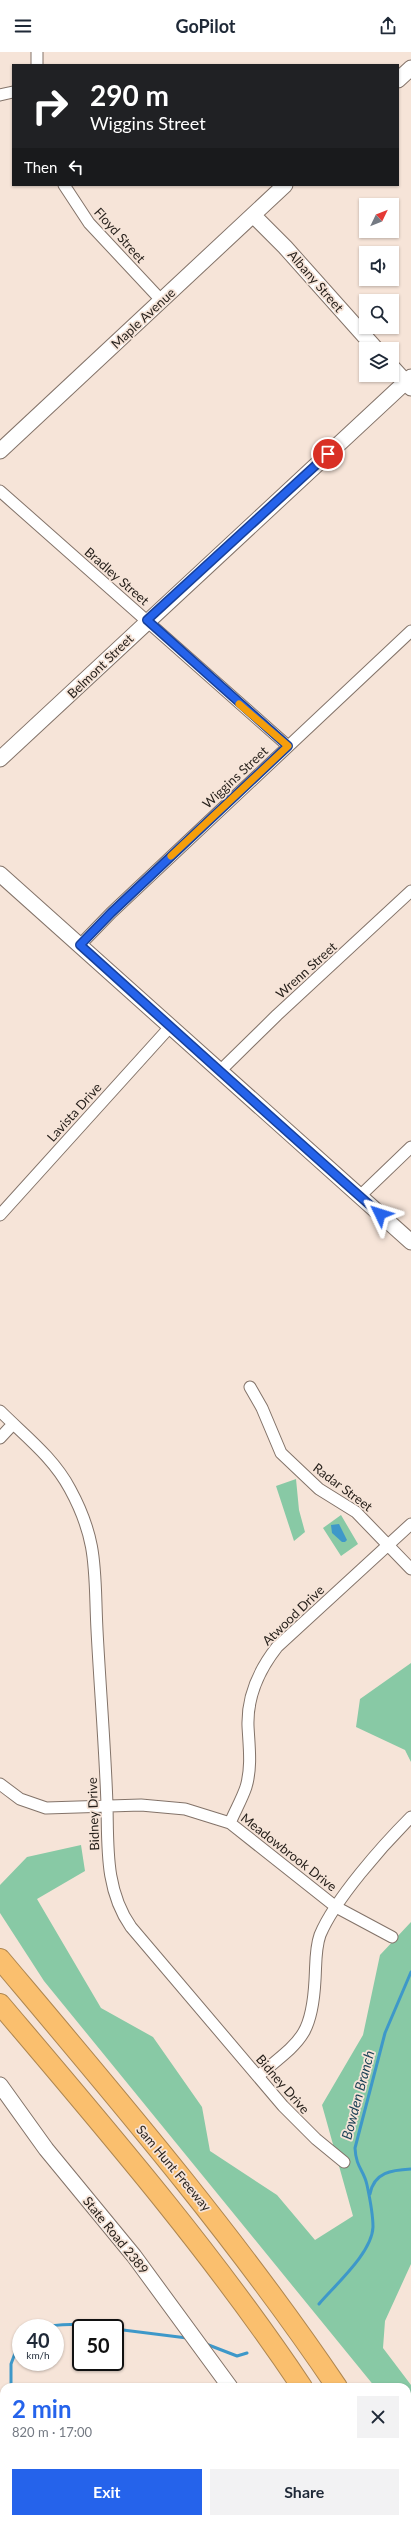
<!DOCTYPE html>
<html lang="en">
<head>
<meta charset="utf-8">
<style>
  body { margin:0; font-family:Lato,sans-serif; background:#f2f2f3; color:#1f2937; height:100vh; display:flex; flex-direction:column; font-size:15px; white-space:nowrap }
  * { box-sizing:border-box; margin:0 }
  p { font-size:13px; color:#747a83 }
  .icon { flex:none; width:22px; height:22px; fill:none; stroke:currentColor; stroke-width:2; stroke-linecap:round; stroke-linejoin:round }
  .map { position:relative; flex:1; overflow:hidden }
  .details { position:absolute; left:0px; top:2331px; width:411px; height:140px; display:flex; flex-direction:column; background:#fff; border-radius:12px 12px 0 0; box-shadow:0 1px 3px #0004 }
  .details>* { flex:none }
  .top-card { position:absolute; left:12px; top:12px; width:387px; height:122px; border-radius:0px; box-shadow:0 1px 3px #0004; background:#202124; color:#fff; overflow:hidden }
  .needle { width:26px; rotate:47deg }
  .buttons { position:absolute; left:359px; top:146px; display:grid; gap:8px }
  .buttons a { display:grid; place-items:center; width:40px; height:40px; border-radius:0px; background:#fff; box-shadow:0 1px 3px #0004; font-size:20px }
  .speed { position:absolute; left:12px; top:2267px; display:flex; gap:8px; font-size:20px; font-weight:700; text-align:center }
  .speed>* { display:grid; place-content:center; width:52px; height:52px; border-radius:50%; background:#fff; box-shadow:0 1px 3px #0004; line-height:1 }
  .speed small { font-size:10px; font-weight:400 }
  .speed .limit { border:2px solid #111; border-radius:6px; background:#fff; color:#111 }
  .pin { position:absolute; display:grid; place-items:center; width:34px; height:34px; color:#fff; margin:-17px; border:2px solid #fff; border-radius:50%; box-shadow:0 1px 4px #0007 }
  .me { position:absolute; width:44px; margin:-22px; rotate:311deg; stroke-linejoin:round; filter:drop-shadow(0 0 3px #0008) }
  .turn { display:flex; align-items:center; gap:14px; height:84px; padding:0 12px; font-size:18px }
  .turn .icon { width:52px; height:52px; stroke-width:2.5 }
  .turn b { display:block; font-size:28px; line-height:34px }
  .then { display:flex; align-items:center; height:38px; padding:0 12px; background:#0003; gap:8px; font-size:15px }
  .round { display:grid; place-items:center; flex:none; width:42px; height:42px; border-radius:0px; background:#f2f2f3 }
  .overview { display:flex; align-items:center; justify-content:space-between; height:68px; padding:0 12px }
  h1 { font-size:24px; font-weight:700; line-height:30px; color:#2563eb }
  .action { display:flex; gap:8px; margin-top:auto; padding:8px 12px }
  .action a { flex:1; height:46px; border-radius:0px; background:#2563eb; color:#fff; font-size:16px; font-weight:700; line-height:46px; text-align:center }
  .action a+a { background:#f2f2f3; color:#1f2937 }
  header { display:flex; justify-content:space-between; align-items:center; height:52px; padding:0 12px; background:#fff; font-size:18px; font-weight:700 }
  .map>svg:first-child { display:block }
  .green { fill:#88c9a5 }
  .water { fill:#3e98c9 }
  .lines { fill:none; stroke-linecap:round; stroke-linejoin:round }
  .stream { stroke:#3e98c9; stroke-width:3 }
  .street-casing { stroke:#837369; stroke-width:13 }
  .secondary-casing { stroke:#837369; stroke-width:17 }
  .highway-casing { stroke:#af8750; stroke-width:22 }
  .street { stroke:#fff; stroke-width:11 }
  .secondary { stroke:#fff; stroke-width:15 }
  .highway { stroke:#fabf6e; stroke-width:20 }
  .route-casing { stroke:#184099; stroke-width:10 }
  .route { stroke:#2563eb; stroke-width:7 }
  .slow { stroke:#f59e0b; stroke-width:7 }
  .labels { text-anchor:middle; stroke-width:3.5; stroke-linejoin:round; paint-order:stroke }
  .street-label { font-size:13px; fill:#241e19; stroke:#f6e4d8 }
  .water-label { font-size:14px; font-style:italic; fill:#193f54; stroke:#f6e4d8 }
</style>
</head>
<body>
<header><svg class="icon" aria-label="menu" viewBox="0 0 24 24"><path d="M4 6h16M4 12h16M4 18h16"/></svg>GoPilot<svg class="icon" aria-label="share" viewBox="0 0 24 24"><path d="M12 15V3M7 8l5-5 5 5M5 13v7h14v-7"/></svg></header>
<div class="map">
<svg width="411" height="2471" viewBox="0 0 411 2471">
  <rect width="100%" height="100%" fill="#f6e4d8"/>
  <!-- green -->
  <path class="green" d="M296,1427L299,1458L305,1480L294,1489L276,1434Z
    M341,1463L358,1492L341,1504L323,1476Z
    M411,1611V1710L405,1698L356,1675L360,1647Z
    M81,1793L85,1819L37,1847L101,1956L153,1985L202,2055L210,2099L277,2143L315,2188L353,2164L322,2053L363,1983L380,1903L411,1870V2212L385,2269L383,2296L411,2333V2400L407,2392V2335H375L44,1929L0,1861V1833L27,1805Z"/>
  <!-- water -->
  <path class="water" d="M339,1472L347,1488L345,1490H342L332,1481L331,1473Z"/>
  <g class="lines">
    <!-- stream -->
    <path class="stream" d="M370,2142C374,2120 392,2118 411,2117
      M319,2252C335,2233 372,2201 373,2175C373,2161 370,2147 367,2133C364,2118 356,2116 355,2096L385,1981L411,1920
      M41,2276C64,2270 87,2273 111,2276
      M115,2277L187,2286
      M206,2292L237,2304L247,2301
      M11,2335V2312L21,2285
      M0,2383L4,2372"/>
    <defs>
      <path id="street" d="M37,13V0
        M0,43L13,40
        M64,133L89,171L161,248
        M0,439L288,694
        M80,893L111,861L411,579
        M221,1018L277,963L411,839
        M360,1144L411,1095
        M0,1163L169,976
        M250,1335L262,1356L281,1401L319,1437L356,1460L411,1517
        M0,1359C25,1384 53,1405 70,1437C99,1490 94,1521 97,1578C100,1636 105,1694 107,1753C108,1795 105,1838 131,1875L283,2054L316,2087L344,2110
        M0,1386L13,1372
        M0,1732L20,1747L46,1756L141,1753L185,1757L230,1771L336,1855L392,1885
        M230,1771C235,1759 242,1747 246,1735C252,1715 249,1694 248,1674C247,1644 259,1618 277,1595L411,1472
        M258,2024C300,1989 312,1985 315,1928C316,1913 315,1897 320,1883C335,1847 383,1793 411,1765
        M300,2471L316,2467"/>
      <path id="secondary" d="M398,28L411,16
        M253,163L285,195L376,297
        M392,315L411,336
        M0,399L285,133
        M0,707L411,325
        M0,822L411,1190
        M0,2033L46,2097L134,2204L230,2335
        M327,2467L330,2471"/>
      <path id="highway" d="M0,1907C117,2046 235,2184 337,2335
        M0,1952C105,2076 211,2199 302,2335
        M407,2449L411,2456
        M383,2467L386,2471"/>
    </defs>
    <!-- street casing -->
    <use href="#street" class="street-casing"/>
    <!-- secondary casing -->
    <use href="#secondary" class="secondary-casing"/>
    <!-- highway casing -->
    <use href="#highway" class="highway-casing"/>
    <!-- street -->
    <use href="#street" class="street"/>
    <!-- secondary -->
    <use href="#secondary" class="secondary"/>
    <!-- highway -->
    <use href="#highway" class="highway"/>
  </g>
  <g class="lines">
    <defs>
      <path id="route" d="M328,402L147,568L288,694L111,861L80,893C180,983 279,1073 380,1162"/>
    </defs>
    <!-- route casing -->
    <use href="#route" class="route-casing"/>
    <!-- route -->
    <use href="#route" class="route"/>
    <!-- slow -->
    <path class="slow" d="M171,804L288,694L239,652"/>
  </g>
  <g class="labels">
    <!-- street labels -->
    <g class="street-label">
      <text transform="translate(120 183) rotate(48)" y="5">Floyd Street</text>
      <text transform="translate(316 229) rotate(49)" y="5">Albany Street</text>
      <text transform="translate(143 266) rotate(-43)" y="5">Maple Avenue</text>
      <text transform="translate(117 524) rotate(41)" y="5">Bradley Street</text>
      <text transform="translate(100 614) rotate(-44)" y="5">Belmont Street</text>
      <text transform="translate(235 725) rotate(-43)" y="5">Wiggins Street</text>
      <text transform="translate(306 918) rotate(-42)" y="5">Wrenn Street</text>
      <text transform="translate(74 1060) rotate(-48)" y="5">Lavista Drive</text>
      <text transform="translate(343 1435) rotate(37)" y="5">Radar Street</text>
      <text transform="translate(293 1563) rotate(-44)" y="5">Atwood Drive</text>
      <text transform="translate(93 1762) rotate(-92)" y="5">Bidney Drive</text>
      <text transform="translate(289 1800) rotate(38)" y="5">Meadowbrook Drive</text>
      <text transform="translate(283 2032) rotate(49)" y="5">Bidney Drive</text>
      <text transform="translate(174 2116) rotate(50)" y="5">Sam Hunt Freeway</text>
      <text transform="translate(116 2183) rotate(51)" y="5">State Road 2389</text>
    </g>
    <!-- water labels -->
    <g class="water-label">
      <text transform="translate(358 2043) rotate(-75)" y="5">Bowden Branch</text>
    </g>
  </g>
</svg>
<div class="buttons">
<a><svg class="needle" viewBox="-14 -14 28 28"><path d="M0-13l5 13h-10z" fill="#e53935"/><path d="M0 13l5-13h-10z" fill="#747a83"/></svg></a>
<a><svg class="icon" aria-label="sound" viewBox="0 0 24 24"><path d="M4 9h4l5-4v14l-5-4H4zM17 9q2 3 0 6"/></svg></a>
<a><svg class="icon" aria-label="search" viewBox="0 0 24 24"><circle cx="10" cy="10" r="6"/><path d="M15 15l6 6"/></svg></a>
<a><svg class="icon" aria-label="layers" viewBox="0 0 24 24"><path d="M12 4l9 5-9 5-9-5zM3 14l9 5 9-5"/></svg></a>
</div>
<div class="speed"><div>40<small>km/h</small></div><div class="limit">50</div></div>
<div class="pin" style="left:328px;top:402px;background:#d93025"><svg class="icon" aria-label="arrive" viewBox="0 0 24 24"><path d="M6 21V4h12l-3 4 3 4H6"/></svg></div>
<svg class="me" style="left:380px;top:1162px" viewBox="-20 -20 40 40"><path d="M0-17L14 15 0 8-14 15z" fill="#2563eb" stroke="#fff" stroke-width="4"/></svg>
<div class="top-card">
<div class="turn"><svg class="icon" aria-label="right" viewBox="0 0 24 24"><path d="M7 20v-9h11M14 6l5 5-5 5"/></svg><div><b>290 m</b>Wiggins Street</div></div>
<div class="then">Then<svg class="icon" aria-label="left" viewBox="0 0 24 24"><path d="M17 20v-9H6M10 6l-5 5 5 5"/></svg></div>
</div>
<section class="details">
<div class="overview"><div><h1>2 min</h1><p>820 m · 17:00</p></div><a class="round"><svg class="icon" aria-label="close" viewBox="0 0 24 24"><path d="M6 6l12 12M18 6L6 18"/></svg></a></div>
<div class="action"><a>Exit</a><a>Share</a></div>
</section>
</div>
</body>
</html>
